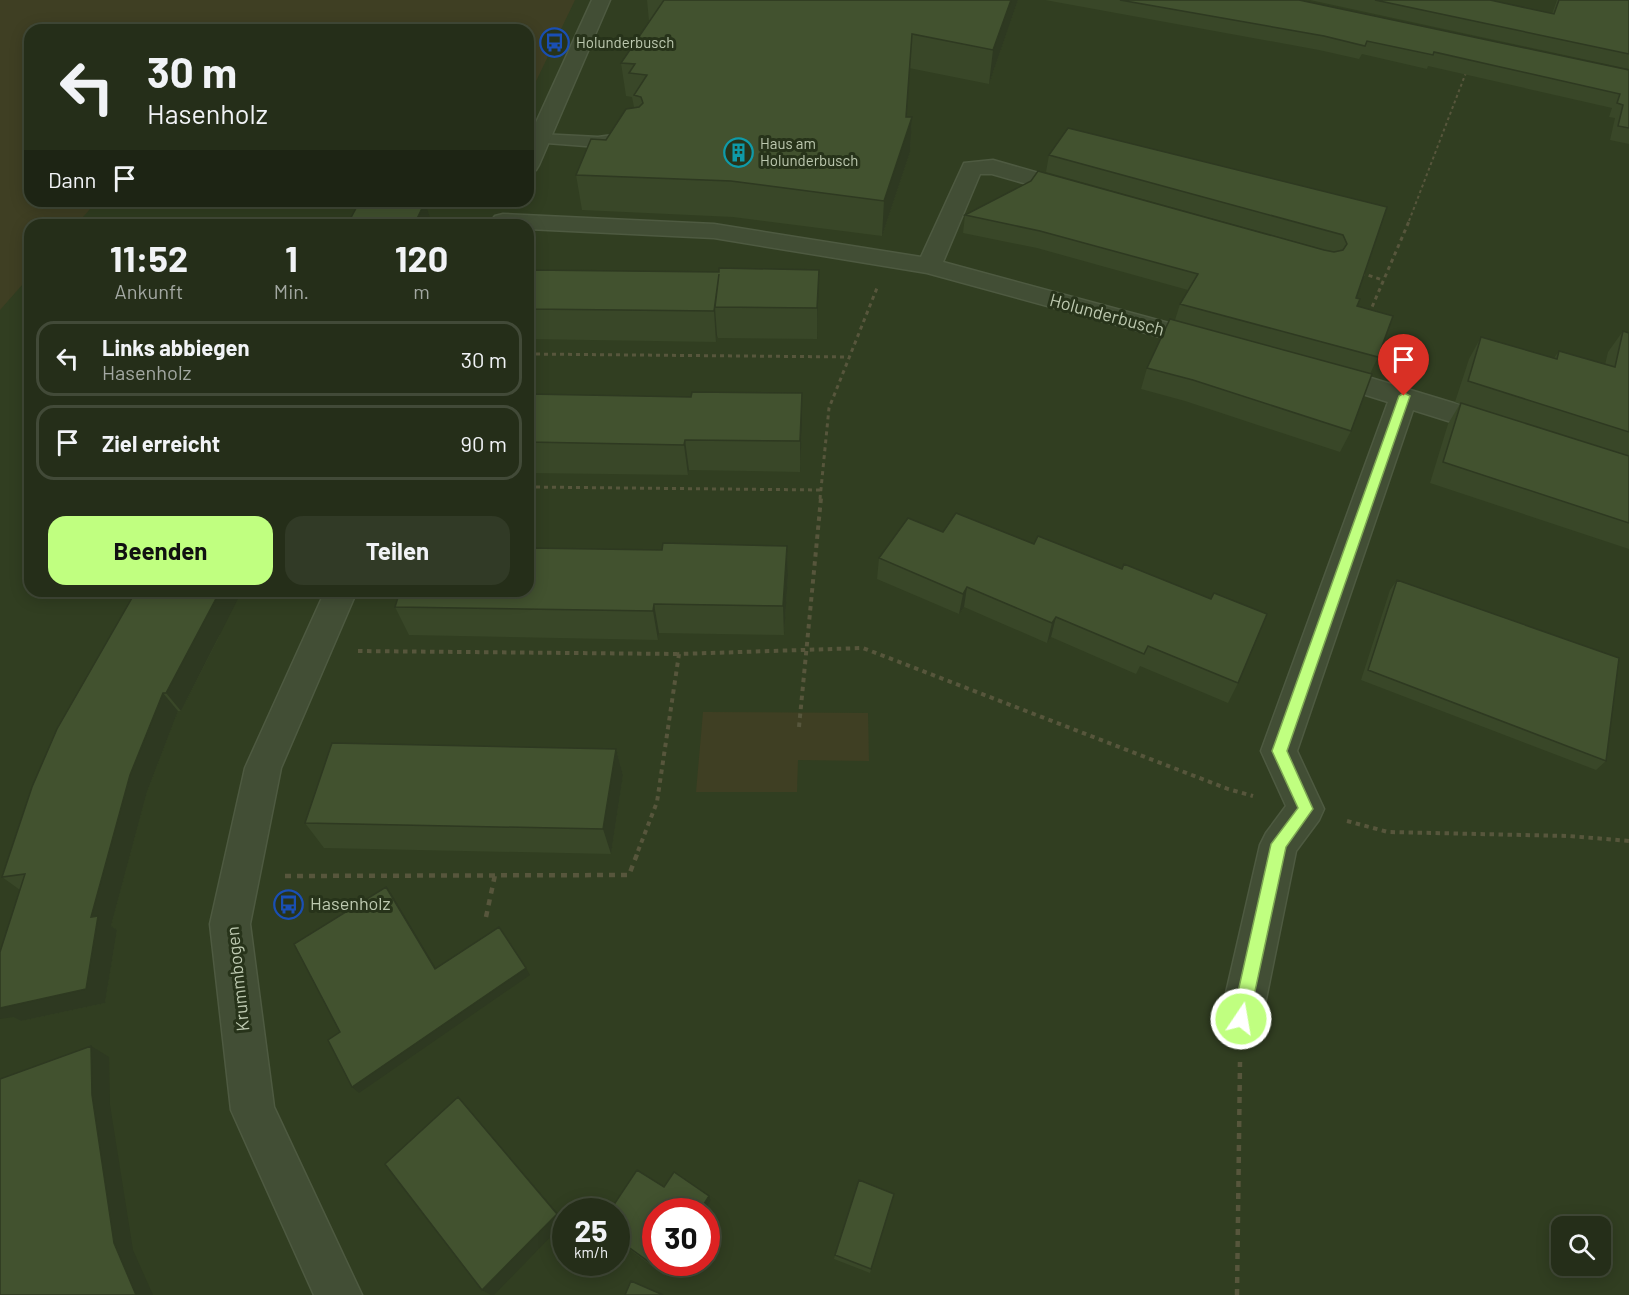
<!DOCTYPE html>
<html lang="de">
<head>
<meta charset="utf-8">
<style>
  body { margin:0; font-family:Barlow,sans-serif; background:#313a26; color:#f1f3f6; height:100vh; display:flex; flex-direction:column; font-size:22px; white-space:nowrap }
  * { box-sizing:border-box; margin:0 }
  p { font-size:20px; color:#a3a8a2 }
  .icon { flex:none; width:33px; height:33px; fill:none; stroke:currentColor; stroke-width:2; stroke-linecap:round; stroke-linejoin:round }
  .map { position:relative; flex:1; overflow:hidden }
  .details { position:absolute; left:24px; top:219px; width:510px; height:378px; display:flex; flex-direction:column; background:#252e19; border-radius:18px; box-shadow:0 3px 15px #0003,0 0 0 2px #424a38 }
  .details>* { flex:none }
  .top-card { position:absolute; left:24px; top:24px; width:510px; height:183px; border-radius:18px; box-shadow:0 3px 15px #0003,0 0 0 2px #424a38; background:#252e19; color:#f1f3f6; overflow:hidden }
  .buttons { position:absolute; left:1551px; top:1216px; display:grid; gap:12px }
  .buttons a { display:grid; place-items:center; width:60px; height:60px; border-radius:12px; background:#252e19; box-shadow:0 3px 15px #0003,0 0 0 2px #424a38; font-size:30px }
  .speed { position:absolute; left:552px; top:1198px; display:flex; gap:12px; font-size:30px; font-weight:700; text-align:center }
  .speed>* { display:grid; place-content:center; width:78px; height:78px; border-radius:50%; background:#252e19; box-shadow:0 3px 15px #0003,0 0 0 2px #424a38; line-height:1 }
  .speed small { font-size:15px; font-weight:400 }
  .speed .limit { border:9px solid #d22; background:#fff; color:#111 }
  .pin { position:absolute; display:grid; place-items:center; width:51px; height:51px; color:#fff; margin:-62px -26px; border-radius:50% 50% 50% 0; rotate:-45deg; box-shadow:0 0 6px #0007 }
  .pin .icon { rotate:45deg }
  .me { position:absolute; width:66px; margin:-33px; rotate:12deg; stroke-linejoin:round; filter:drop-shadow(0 0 4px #0008) }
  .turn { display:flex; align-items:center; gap:21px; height:126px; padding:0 24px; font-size:27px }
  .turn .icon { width:78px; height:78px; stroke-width:2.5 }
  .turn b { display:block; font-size:42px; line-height:51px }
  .then { display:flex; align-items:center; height:57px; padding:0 24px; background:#0003; gap:12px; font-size:22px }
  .eta { display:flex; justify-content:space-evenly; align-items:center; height:102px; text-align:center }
  .eta b { font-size:36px; font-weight:700; line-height:42px }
  .cta { display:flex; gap:12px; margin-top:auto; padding:12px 24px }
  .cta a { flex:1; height:69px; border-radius:18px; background:#c0ff80; color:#111; font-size:24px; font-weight:700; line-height:69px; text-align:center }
  .cta a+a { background:#313a26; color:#f1f3f6 }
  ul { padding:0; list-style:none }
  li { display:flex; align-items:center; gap:18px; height:75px; margin:0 12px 9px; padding:0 12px; border:3px solid #424a38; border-radius:18px }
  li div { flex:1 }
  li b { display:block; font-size:22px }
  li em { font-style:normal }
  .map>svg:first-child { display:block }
  .green { fill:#3f3f23 }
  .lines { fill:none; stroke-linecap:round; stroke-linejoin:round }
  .lane-casing { stroke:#4e5a41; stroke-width:3 }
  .street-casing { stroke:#4e5a41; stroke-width:3 }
  .path-far3 { stroke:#57563c; stroke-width:2; stroke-dasharray:3 3; stroke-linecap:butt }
  .path-far2 { stroke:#57563c; stroke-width:3; stroke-dasharray:4 4; stroke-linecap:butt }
  .path-far1 { stroke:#57563c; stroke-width:4; stroke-dasharray:4.5 4.5; stroke-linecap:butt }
  .path { stroke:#57563c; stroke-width:4.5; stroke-dasharray:6 6; stroke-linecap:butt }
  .lane { fill:#424e35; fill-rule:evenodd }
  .street { fill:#424e35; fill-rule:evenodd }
  .wall { fill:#394728 }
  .shaded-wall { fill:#2e3921 }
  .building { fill:#42522f; stroke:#2e3921; stroke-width:1.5 }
  .route { fill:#c0ff80; stroke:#7da653; stroke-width:1.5 }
  .labels { text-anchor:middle; stroke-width:6; stroke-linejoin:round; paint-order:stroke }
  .far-poi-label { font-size:15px; fill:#bdc9b0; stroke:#27331a; text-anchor:start }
  .street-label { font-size:18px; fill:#bdc9b0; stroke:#27331a }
  .poi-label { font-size:18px; fill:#bdc9b0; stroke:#27331a; text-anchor:start }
</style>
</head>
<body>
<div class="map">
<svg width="1629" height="1295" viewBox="0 0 1629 1295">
  <rect width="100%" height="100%" fill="#313e21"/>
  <!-- green -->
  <path class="green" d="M0,0H575L528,98V30H30V201H97L76,225H30V276L0,310Z
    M703,712L868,713L869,761L798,760L797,792H696Z"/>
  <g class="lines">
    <defs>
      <path id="lane" d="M540,134L598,137L621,134L629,139L627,142L598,147L534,142L532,139Z"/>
      <path id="street" d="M592,0H610L539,165L536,170L528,172V140Z
        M993,160L1084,186L1087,191L1084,196L1076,198L992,174H980L943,262L1217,336L1221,342L1217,348L1208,350L927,273L714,238L528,229V225H494L491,221L495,216L503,214L714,224L921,257L964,163Z
        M1325,364L1506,419L1510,426L1506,433L1496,436L1413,410L1297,751L1324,809L1319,820L1296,851L1262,1019L1256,1034L1241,1040L1226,1034L1220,1019L1260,845L1266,833L1286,806L1261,751L1388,402L1315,379L1312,373L1315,367Z
        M325,591H357L281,768L250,924L274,1107L362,1295H314L231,1110L210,924L245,768Z"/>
    </defs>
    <!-- lane casing -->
    <use href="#lane" class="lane-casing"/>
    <!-- street casing -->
    <use href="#street" class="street-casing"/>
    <!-- path-far3 -->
    <path class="path-far3" d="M1409,221L1467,70"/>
    <!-- path-far2 -->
    <path class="path-far2" d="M1361,273L1383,280
      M1369,314L1410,219
      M528,354L850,357
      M528,487L821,490
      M820,499L829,408L877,288"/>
    <!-- path-far1 -->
    <path class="path-far1" d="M358,651L679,654
      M799,727L821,498
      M1347,821L1388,832L1569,836L1629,841
      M638,851L657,802L679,654L863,648L1228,789L1253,796"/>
    <!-- path -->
    <path class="path" d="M285,876L629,875L639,849
      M486,917L495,875
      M1237,1295L1240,1062"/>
    <!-- lane -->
    <use href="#lane" class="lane"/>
    <!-- street -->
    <use href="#street" class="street"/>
  </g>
  <!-- wall -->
  <path class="wall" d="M647,0H1018L989,84L909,68L906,117H912L910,152L882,236L733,217L582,210L576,175L636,107H634L632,97L626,96L621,63L649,21Z
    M1045,0H1299L1629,70V144L1610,140L1615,118L1609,117L1612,108L1428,66L1427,69L1362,54L1359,59L1319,50Z
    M1310,0H1490L1552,14L1557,0H1629V69Z
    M1049,155L1387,207L1356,298L1357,306L1378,357L1370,374L1351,431L1340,452L1185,401L1141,389L1147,368L1175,320L1180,304L1188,290L1037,248L963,233L965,215L1325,250L1046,172Z
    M528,270L818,300L817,339L718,338L717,335L716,342L528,339Z
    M1623,331L1629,333V549L1430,483L1448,424L1460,404L1455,402L1469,359L1481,337L1554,358L1559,351L1605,365L1608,352Z
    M528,394L802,424L800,472L689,470L688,475L528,473Z
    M943,532L1034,544L1122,569L1238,683L1228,703L1140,666L1136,674L1051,637L1047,643L964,607L959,614L877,579L879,558Z
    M787,546L788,575L784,635L659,633L658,640L409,635L395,607L662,550Z
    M1397,580L1606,761L1596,770L1361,680L1390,590Z
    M136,591L220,635L181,711H178L147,792L111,926L117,930L105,1003L21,1021L13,1017L20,890L2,877Z
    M616,749L623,775L611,854L324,848L305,823Z
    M664,1187L709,1196L711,1200L704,1212H656L673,1263L665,1276L616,1239V1212Z
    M894,1194L870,1273L834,1259L835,1255Z"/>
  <!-- shaded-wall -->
  <path class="shaded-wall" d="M1011,0H1018L989,84L993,50Z
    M912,117L910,152L882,236L884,201Z
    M425,202L431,221L429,225H414Z
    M819,270L818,300L817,339V308Z
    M719,274L715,307L717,335L716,342L714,311Z
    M802,393V424L800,472V441Z
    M685,440L689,470L688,475L684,445Z
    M787,546L788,575L784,635L783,606Z
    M967,587L964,607L959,614L963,594Z
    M220,591H242L181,711L166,693Z
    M654,604L659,633L658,640L653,611Z
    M1056,617L1051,637L1047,643L1052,623Z
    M163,693L178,711L147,792L111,926L117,930L105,1003L21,1021L13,1017L0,1019V1002L91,917L130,775Z
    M616,749L623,775L611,854L603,829Z
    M386,887L392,895L441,977L435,969Z
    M526,968L530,975L359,1093L352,1087Z
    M91,1046L109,1057L110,1105L133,1250L153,1295H136L114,1243L92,1095Z
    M458,1097L565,1222L494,1295H491L482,1290Z
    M709,1196L711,1200L704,1212H699Z
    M668,1263H673L665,1276L663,1272Z"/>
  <!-- building -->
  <path class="building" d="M664,0H1011L993,50L912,34L906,117H912L884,201L731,181L576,175L591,139L606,140L626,109L639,107L643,103L641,97L634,95L647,75L629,73L635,64L621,63Z
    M1120,0H1299L1629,70V128L1618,126L1623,105L1617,103L1620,94L1434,52L1433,55L1367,41L1365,46L1324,36Z
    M1375,0H1490L1554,14L1559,0H1629V54Z
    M1068,128L1387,207L1356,298L1360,299L1357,306L1393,316L1378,357L1180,304L1198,274L1040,231L965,215L1031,181L1038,171L1324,250L1334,252L1343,250L1347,244L1343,235L1049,155Z
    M360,201H385L425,202L414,225H347Z
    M719,268L819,270L817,308L715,307L719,274L714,311L528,309V270L719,272Z
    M1170,319L1372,374L1351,431L1193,380L1147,368Z
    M1623,331L1629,333V432L1468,381L1481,337L1557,359L1559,351L1615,367Z
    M692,392L802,393L800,441L685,440L684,445L528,442V394L691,397Z
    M1461,403L1629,456V523L1443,462Z
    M956,513L1034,544L1038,536L1122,569L1124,564L1211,599L1214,593L1267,614L1238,683L1148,646L1144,654L1056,617L1052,623L967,587L963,594L879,558L908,518L943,532Z
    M663,543L787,546L783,606L654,604L653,611L395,607L400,591H528V548L662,550Z
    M1397,580L1619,658L1606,761L1368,670Z
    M136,591H220L166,693H163L130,775L91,917L98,916L86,989L0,1008V952L25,874L2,877L32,787L57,729Z
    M332,743L616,749L603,829L305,823Z
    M386,887L435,969L499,927L526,968L352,1087L328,1040L340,1032L294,944Z
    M91,1046L92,1095L114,1243L136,1295H0V1079Z
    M458,1097L557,1214L482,1290L385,1164Z
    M637,1170L664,1187L674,1172L709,1196L699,1212H656V1263H668L663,1272L616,1238V1212H609Z
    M859,1180L894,1194L871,1269L835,1255Z
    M631,1281L663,1295H625Z"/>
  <!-- route -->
  <path class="route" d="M1404,393L1410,396L1287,751L1313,809L1286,847L1249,1019L1247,1025L1241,1027L1235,1025L1232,1019L1271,844L1298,808L1272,751L1399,396Z"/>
  <!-- icons -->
  <defs>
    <symbol id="bus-ring" viewBox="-11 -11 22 22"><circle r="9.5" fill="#27331a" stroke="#1a4fb4" stroke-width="1.5"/><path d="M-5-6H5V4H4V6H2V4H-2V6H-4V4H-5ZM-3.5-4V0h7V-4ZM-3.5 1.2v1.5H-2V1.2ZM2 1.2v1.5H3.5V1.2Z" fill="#1a4fb4"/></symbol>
    <symbol id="building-ring" viewBox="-11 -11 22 22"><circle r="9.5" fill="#27331a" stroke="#0f9aa8" stroke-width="1.5"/><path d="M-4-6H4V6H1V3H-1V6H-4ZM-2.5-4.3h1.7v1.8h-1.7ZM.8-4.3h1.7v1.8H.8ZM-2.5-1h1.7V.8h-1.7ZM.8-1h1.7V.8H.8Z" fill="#0f9aa8"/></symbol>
  </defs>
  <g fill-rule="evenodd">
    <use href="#bus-ring" x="538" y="26" width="33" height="33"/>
    <use href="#building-ring" x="722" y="136" width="33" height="33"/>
    <use href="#bus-ring" x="272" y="888" width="33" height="33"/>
  </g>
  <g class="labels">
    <!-- far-poi labels -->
    <g class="far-poi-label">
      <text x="576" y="48">Holunderbusch</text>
      <text x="760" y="149">Haus am<tspan x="760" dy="17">Holunderbusch</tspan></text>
    </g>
    <!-- street labels -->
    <g class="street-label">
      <text transform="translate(1107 315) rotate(15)" y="6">Holunderbusch</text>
      <text transform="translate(238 979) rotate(-96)" y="6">Krummbogen</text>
    </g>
    <!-- poi labels -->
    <g class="poi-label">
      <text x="310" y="910">Hasenholz</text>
    </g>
  </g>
</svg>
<div class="buttons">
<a><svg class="icon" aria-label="search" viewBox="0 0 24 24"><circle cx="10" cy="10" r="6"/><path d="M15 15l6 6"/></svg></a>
</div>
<div class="speed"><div>25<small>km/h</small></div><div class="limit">30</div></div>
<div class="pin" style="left:1404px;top:396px;background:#d93025"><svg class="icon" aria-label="arrive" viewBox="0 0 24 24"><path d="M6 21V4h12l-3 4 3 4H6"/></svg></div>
<svg class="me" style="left:1241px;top:1019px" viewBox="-20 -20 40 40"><circle r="17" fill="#c0ff80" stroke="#fff" stroke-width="3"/><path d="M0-11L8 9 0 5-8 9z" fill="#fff"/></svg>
<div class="top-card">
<div class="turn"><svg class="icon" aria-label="left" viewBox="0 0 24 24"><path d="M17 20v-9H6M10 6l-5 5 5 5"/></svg><div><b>30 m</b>Hasenholz</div></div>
<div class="then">Dann<svg class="icon" aria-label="arrive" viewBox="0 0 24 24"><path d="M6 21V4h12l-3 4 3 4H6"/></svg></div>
</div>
<section class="details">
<div class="eta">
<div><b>11:52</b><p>Ankunft</p></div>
<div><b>1</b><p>Min.</p></div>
<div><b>120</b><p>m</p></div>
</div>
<ul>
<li><svg class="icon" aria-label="left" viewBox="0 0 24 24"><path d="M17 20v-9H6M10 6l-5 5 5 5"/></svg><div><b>Links abbiegen</b><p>Hasenholz</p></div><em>30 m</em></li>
<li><svg class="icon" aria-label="arrive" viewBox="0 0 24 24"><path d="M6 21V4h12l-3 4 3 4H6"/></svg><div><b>Ziel erreicht</b></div><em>90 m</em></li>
</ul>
<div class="cta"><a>Beenden</a><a>Teilen</a></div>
</section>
</div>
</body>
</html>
